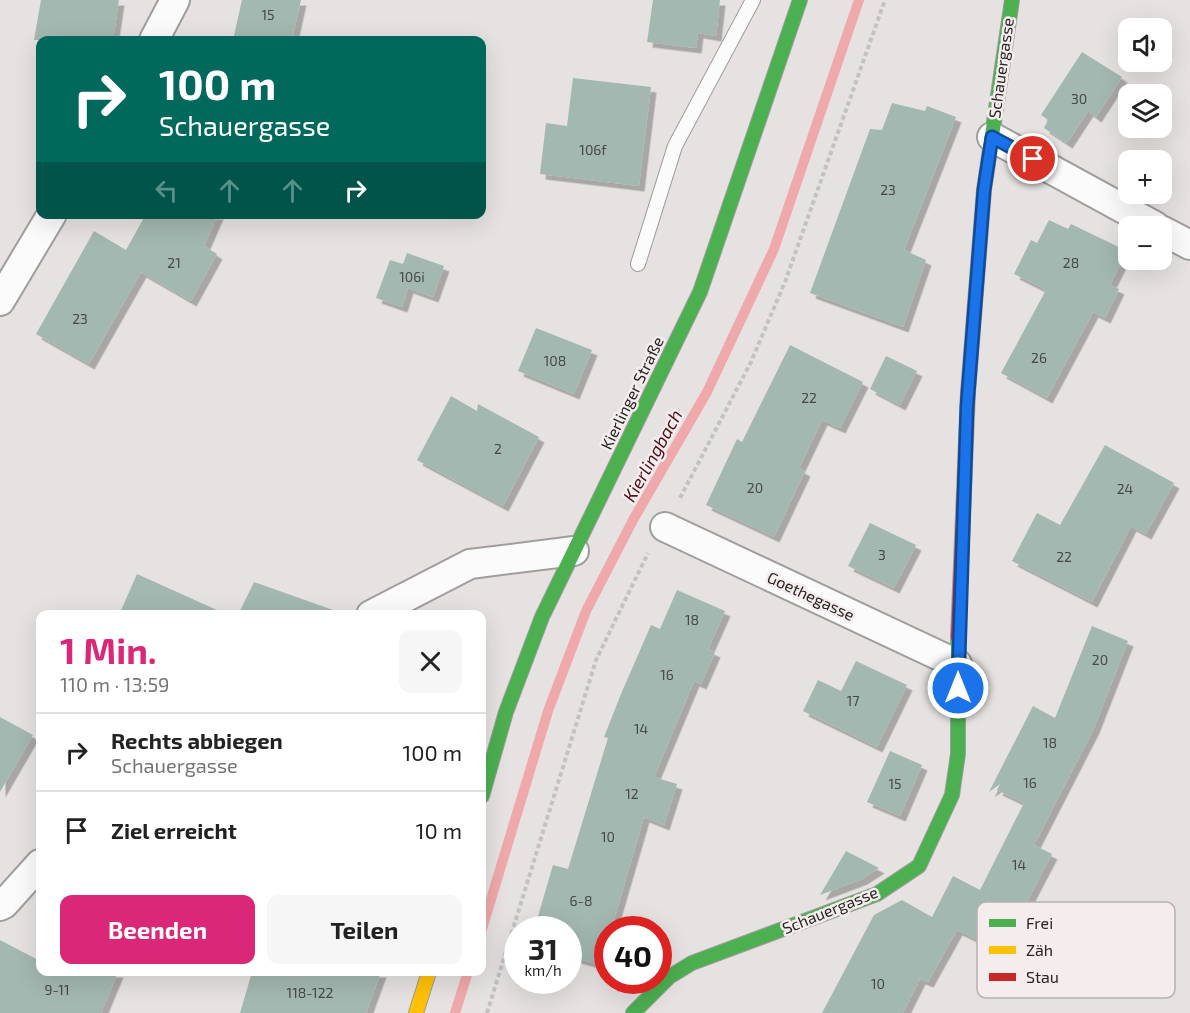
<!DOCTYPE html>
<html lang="de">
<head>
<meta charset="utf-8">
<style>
  body { margin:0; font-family:"Exo 2",sans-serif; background:#f6f6f6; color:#222; height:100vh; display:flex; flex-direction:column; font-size:22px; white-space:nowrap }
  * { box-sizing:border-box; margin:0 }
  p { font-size:20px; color:#767676 }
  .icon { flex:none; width:33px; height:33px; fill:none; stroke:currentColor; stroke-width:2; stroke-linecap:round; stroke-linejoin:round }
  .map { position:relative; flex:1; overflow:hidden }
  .side { position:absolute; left:36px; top:610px; width:450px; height:366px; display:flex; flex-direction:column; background:#fff; border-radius:12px; box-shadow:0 6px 24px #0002 }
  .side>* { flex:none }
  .hud { position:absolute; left:36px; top:36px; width:450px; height:183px; border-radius:12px; box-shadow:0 6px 24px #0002; background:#00695c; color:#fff; overflow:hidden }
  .buttons { position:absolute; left:1118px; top:18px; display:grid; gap:12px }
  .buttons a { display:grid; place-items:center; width:54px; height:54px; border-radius:12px; background:#fff; box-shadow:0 6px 24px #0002; font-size:30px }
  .speed { position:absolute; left:504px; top:916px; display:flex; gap:12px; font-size:30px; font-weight:700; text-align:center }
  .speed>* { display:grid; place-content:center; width:78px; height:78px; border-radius:50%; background:#fff; box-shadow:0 6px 24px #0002; line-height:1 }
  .speed small { font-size:15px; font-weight:400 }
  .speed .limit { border:9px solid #d22; background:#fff; color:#111 }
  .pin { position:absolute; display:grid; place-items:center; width:51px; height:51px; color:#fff; margin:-26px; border:3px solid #fff; border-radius:50%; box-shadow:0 2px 6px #0007 }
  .me { position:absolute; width:66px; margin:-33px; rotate:0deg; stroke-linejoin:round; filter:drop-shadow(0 0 4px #0008) }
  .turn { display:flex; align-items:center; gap:21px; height:126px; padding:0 24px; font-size:27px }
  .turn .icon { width:78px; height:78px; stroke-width:2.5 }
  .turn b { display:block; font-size:42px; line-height:51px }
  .lanes { display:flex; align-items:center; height:57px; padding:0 24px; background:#0003; justify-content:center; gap:30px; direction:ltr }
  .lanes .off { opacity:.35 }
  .round { display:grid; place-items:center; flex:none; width:63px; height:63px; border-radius:12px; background:#f6f6f6 }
  .head { display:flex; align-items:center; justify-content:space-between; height:102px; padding:0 24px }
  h1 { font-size:36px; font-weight:700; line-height:45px; color:#db2777 }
  .cta { display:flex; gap:12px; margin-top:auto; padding:12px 24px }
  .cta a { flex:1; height:69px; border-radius:12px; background:#db2777; color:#fff; font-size:24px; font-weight:700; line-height:69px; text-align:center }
  .cta a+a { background:#f6f6f6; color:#222 }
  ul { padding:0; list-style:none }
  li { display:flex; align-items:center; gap:18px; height:78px; padding:0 24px; border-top:2px solid #e0e0e0 }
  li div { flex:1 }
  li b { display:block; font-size:22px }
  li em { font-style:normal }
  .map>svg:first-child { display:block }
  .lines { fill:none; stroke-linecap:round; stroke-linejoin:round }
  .stream { stroke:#f0a9aa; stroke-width:10 }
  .building { fill:#a3b8b0; filter:url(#shadow) }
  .lane-casing { stroke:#a09d9d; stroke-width:16 }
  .street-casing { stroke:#a09d9d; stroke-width:32 }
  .fast-casing { stroke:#a09d9d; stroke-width:16 }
  .slow-casing { stroke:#a09d9d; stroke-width:16 }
  .jam-casing { stroke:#a09d9d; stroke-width:16 }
  .path { stroke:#c3c2c2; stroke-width:4; stroke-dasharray:4.5 3; stroke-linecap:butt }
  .lane { stroke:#fbfbfb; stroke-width:14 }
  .street { stroke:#fbfbfb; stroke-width:28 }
  .fast { stroke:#4caf50; stroke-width:14 }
  .slow { stroke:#ffc107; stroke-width:14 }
  .jam { stroke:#c62828; stroke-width:14 }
  .route-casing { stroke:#114b97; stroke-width:15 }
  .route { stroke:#1a73e8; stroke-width:10 }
  .labels { text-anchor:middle; stroke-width:5; stroke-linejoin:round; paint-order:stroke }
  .number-label { font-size:14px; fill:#464947 }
  .street-label { font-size:16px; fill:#272424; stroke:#f5eded }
  .water-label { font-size:18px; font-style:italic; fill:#4e1118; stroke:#f5eded }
  .key { fill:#f5eded; stroke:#b7b1b1; stroke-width:1.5 }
  .key-label { font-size:16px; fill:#272424 }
</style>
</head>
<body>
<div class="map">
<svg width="1190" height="1013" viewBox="0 0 1190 1013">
  <defs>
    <filter id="shadow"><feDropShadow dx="5.5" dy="5.5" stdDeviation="0" flood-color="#0004"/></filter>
  </defs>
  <rect width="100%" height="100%" fill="#e6e2e2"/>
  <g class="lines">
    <!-- stream -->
    <path class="stream" d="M482,929L548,711L586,611L633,520L707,392L774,249L859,0
      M455,1013L468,972"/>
  </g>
  <!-- building -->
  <path class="building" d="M41,0H119L113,40H34Z
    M242,0H301L292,40H233Z
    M653,0H720L716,36L698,33L696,48L647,42Z
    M1082,52L1122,77L1096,117L1088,111L1067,143L1044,128L1048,120L1041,115Z
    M573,78L651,87L639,186L540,174L546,123L567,126Z
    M892,103L925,111L927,106L956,117L904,250L926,260L903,327L810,293L870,129L882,130Z
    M146,214H218L204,246L217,254L191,301L141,272L89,364L36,334L94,231L126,250Z
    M1049,220L1068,229L1071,224L1127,251L1110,285L1119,289L1105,318L1093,312L1047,398L1001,373L1046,290L1014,274L1031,240L1037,243Z
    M407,253L444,266L433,297L408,288L402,307L376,298L390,260L403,264Z
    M536,328L592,350L574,394L518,371Z
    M790,345L863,382L840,428L822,420L799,468L805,471L774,537L706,505L737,439L742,442Z
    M886,356L917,371L900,405L870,389Z
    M451,396L477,411L478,404L539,437L503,506L417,460Z
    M1105,445L1174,483L1146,534L1131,526L1092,602L1012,561L1037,513L1060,525Z
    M870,523L916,545L894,588L848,566Z
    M137,574L228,615H119Z
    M254,582L336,611L335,615H238Z
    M677,590L725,611L708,649L715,652L701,684L694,681L654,777L677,784L664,825L644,817L611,930H608V944L601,965L568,956V930H534L553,865L568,869L608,738L604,737L621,694L651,625L660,629Z
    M1092,626L1128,641L1094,728L1034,845L1052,854L1001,951L957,930L928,982L920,979L903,1013H822L874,915L902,900L932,917L953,876L980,890L1024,803L997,790L1000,784L989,792L1033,706L1055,718Z
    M856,661L907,685L877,747L803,711L818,680L841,691Z
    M0,717L33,735L0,792Z
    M890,751L922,765L900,816L867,802Z
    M846,851L879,868L862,879L820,895Z
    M0,940L40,961V972H118L101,1013H0Z
    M252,972H381L366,1013H240Z"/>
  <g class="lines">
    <defs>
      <path id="lane" d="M638,264L675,146L753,0"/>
      <path id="street" d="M154,40L175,0
        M992,137L1155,226
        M1161,230L1190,245
        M0,301L52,214
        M665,527L957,664
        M371,615L470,564L574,551
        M0,906L4,904L40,864"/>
      <path id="fast" d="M968,392L984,190L1012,0
        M482,796L506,712L542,617L700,292L800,0
        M633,1013L669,977L692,963L877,894L919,866L952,795L958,754V637"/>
      <path id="slow" d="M416,1013L429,972"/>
      <path id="jam" d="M958,637L968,392"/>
    </defs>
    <!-- lane casing -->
    <use href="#lane" class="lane-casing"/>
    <!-- street casing -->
    <use href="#street" class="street-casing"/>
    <!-- fast casing -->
    <use href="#fast" class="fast-casing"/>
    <!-- slow casing -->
    <use href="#slow" class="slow-casing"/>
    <!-- jam casing -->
    <use href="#jam" class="jam-casing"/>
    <!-- path -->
    <path class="path" d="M680,498L751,362L785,282L885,0
      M487,1013L596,660L648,553"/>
    <!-- lane -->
    <use href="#lane" class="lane"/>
    <!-- street -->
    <use href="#street" class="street"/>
    <!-- fast -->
    <use href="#fast" class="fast"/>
    <!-- slow -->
    <use href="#slow" class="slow"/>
    <!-- jam -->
    <use href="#jam" class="jam"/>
  </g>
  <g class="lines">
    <defs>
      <path id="route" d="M958,688L967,407L984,190L992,137L1033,159"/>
    </defs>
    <!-- route casing -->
    <use href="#route" class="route-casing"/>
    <!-- route -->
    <use href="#route" class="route"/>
  </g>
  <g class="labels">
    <!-- number labels -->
    <g class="number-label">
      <text x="268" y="20">15</text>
      <text x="1079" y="104">30</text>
      <text x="593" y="155">106f</text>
      <text x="888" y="195">23</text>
      <text x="174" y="268">21</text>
      <text x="1071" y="268">28</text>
      <text x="412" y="282">106i</text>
      <text x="80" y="324">23</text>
      <text x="1039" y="363">26</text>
      <text x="555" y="366">108</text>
      <text x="809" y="403">22</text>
      <text x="498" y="454">2</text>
      <text x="755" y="493">20</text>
      <text x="1125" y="494">24</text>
      <text x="882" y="560">3</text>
      <text x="1064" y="562">22</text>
      <text x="692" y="625">18</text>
      <text x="1100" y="665">20</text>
      <text x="667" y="680">16</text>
      <text x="853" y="706">17</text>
      <text x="641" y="734">14</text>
      <text x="1050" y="748">18</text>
      <text x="1030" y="788">16</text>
      <text x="895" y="789">15</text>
      <text x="632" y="799">12</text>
      <text x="608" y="842">10</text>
      <text x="1019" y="870">14</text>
      <text x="581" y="906">6-8</text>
      <text x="878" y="989">10</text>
      <text x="57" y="995">9-11</text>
      <text x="310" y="998">118-122</text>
    </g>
    <!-- street labels -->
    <g class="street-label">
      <text transform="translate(1001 68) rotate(-82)" y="6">Schauergasse</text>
      <text transform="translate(632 393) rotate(-64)" y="6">Kierlinger Straße</text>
      <text transform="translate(811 596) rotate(25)" y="6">Goethegasse</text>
      <text transform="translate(830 910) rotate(-22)" y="6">Schauergasse</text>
    </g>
    <!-- water labels -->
    <g class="water-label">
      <text transform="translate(653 456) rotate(-61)" y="6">Kierlingbach</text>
    </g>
  </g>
  <!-- legend -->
  <rect x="977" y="902" width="198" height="96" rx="9" class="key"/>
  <rect x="989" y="919" width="27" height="8" fill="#4caf50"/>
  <rect x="989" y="946" width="27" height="8" fill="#ffc107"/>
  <rect x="989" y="973" width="27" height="8" fill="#c62828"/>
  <g class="key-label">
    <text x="1026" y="929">Frei</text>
    <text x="1026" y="956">Zäh</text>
    <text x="1026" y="983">Stau</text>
  </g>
</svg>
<div class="buttons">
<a><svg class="icon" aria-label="sound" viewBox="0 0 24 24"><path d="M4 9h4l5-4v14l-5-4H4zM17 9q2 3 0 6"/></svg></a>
<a><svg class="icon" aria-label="layers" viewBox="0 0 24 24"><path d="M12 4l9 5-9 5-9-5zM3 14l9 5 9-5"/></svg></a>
<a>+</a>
<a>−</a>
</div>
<div class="speed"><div>31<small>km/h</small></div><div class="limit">40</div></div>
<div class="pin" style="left:1033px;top:159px;background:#d93025"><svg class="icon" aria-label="arrive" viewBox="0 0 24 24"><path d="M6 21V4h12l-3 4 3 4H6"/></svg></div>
<svg class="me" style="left:958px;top:688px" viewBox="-20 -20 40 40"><circle r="17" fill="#1a73e8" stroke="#fff" stroke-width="3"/><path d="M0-11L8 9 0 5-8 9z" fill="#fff"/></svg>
<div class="hud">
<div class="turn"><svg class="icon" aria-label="right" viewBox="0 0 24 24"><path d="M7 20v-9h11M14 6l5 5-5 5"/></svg><div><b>100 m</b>Schauergasse</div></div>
<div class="lanes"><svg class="icon off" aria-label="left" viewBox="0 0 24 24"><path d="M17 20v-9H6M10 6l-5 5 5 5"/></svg><svg class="icon off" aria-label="ahead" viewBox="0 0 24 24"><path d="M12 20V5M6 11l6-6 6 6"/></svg><svg class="icon off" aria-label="ahead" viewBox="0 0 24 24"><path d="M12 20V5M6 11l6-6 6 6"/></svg><svg class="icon" aria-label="right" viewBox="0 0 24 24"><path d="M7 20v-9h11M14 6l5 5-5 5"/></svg></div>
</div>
<section class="side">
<div class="head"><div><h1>1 Min.</h1><p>110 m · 13:59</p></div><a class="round"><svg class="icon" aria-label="close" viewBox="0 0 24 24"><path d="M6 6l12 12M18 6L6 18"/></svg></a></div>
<ul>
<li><svg class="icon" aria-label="right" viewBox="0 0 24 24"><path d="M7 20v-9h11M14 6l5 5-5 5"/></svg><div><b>Rechts abbiegen</b><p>Schauergasse</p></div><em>100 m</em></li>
<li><svg class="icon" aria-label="arrive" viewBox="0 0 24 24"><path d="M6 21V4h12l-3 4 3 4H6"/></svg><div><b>Ziel erreicht</b></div><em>10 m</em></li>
</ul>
<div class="cta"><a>Beenden</a><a>Teilen</a></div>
</section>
</div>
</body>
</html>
